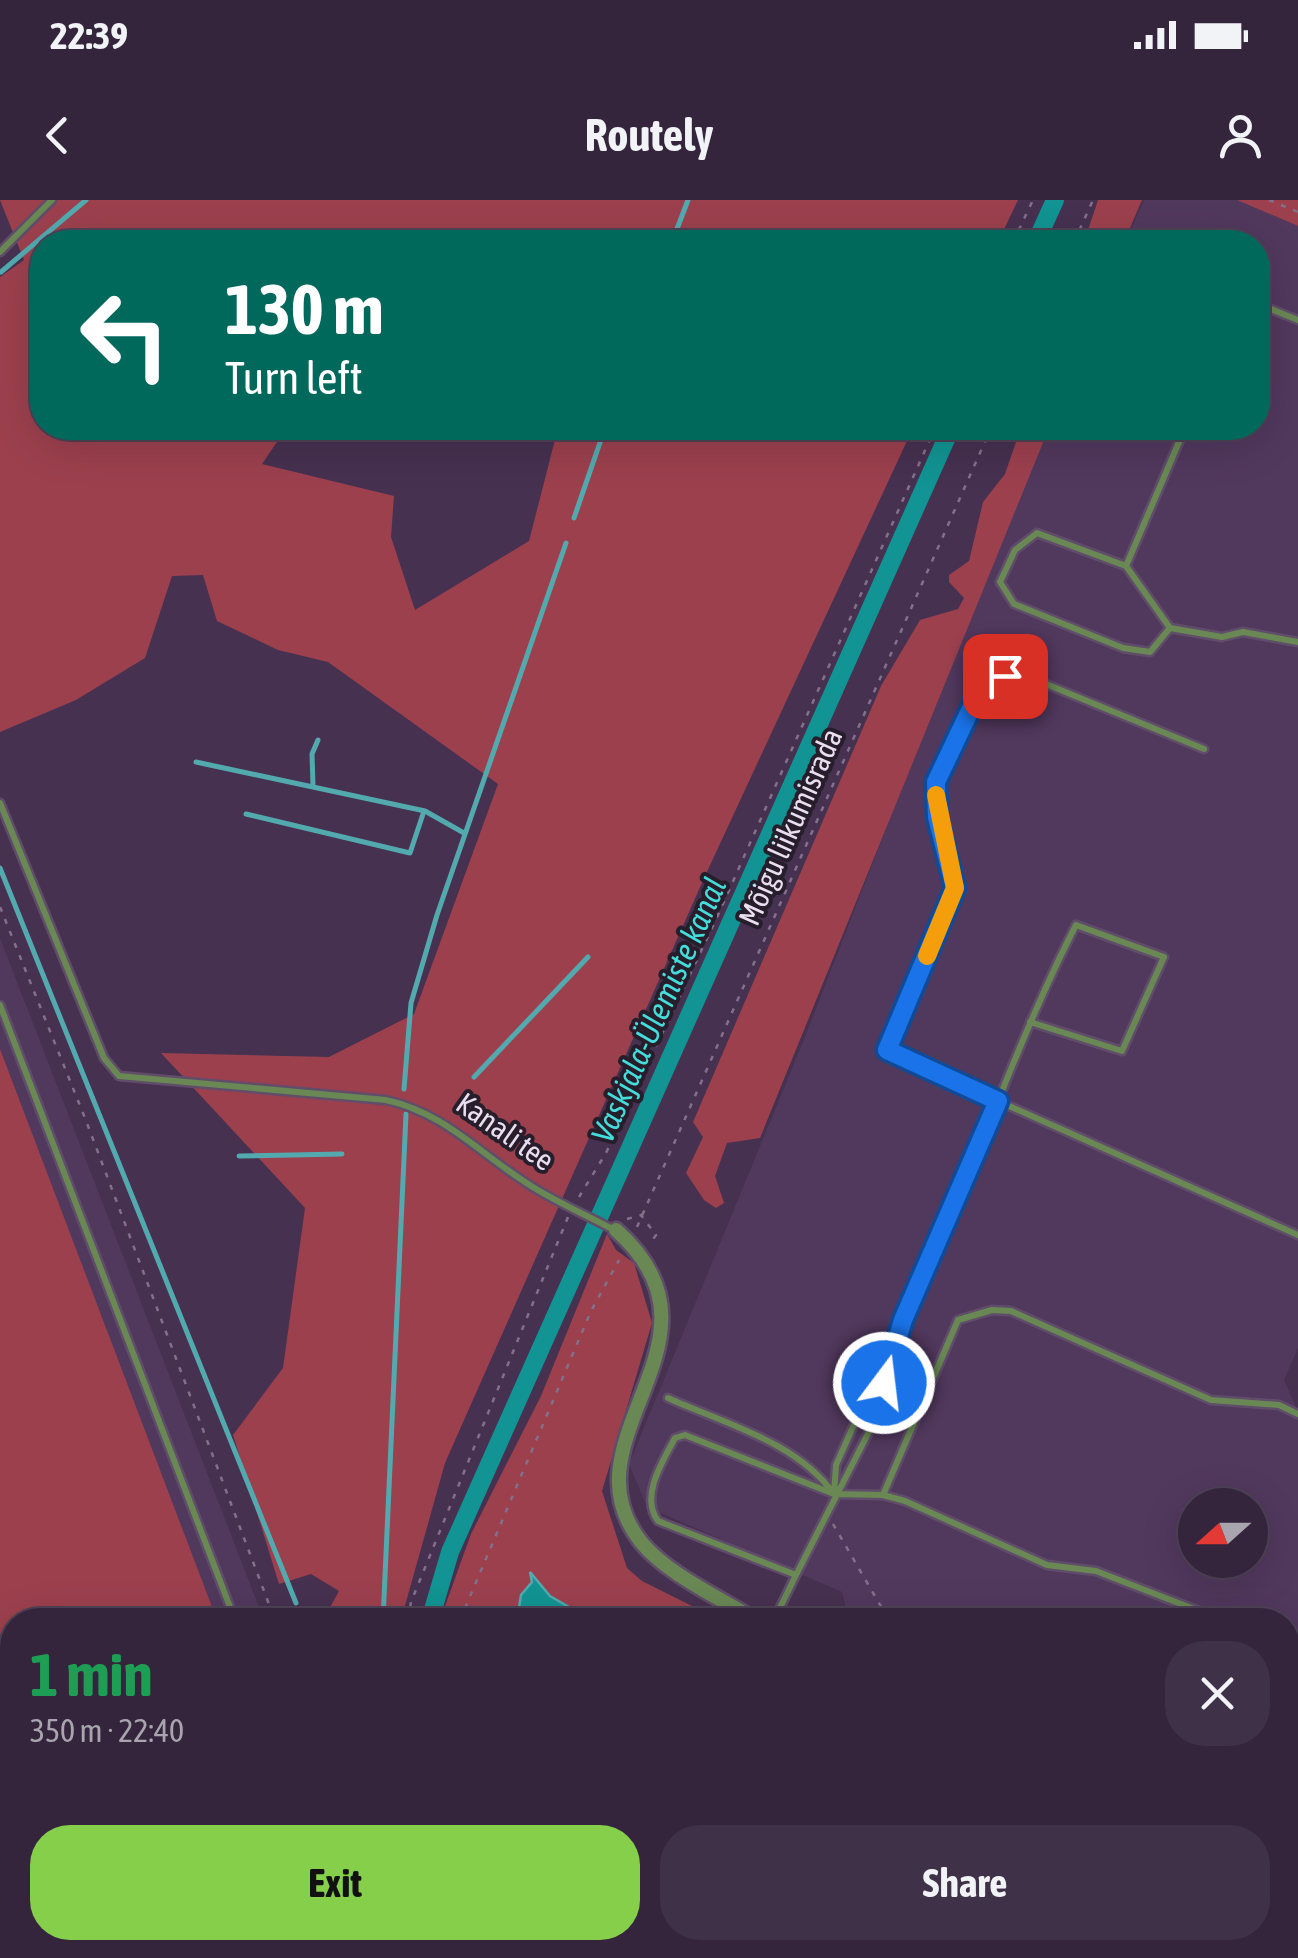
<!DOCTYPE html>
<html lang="en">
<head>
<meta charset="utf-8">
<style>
  body { margin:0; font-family:"Asap Condensed",sans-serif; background:#3f3147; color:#f1f3f6; height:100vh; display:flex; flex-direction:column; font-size:38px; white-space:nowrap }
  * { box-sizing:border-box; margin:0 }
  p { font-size:32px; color:#a9a5af }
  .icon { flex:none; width:55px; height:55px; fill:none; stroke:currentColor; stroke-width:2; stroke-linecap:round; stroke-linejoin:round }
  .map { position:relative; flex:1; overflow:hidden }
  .panel { position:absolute; left:0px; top:1408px; width:1300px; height:352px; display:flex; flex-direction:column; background:#34253c; border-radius:40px 40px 0 0; box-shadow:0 10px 40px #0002,0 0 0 2px #4e4256 }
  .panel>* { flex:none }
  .guide { position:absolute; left:30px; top:30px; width:1240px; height:210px; border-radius:40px; box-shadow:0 10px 40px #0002,0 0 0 2px #4e4256; background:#00695c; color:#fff; overflow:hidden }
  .needle { width:65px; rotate:249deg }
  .tools { position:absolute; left:1178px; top:1288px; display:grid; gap:20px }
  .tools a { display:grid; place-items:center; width:90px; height:90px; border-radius:50%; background:#34253c; box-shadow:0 10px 40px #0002,0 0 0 2px #4e4256; font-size:50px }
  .pin { position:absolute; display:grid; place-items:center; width:85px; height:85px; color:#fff; margin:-42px; border-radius:20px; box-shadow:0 5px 15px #0006 }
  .me { position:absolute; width:110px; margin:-55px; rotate:15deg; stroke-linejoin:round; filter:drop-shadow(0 0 8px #0008) }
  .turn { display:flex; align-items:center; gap:35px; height:210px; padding:0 30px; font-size:45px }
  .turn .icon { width:130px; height:130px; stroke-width:2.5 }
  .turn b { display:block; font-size:70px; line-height:85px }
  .round { display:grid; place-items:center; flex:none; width:105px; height:105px; border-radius:40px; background:#3f3147 }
  .head { display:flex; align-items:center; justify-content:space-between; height:170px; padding:0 30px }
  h1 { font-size:60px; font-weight:700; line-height:75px; color:#1e9e55 }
  .primary-button { display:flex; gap:20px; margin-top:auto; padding:20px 30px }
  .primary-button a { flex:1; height:115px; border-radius:40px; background:#86cf4b; color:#111; font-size:40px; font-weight:700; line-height:115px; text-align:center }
  .primary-button a+a { background:#3f3147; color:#f1f3f6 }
  .status { display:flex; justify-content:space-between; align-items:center; height:70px; padding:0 50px; background:#34253c; direction:ltr }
  .status svg { height:28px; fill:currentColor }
  header { display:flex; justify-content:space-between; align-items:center; height:130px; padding:0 30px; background:#34253c; font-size:45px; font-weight:700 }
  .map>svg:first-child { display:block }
  .built { fill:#51385d; fill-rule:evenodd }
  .green { fill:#9c404e }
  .water { fill:#119493; stroke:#52aaaf; stroke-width:2.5 }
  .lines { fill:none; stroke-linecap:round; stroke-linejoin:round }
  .stream { stroke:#52aaaf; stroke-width:5 }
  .canal { stroke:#119493; stroke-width:18 }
  .runway { stroke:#6c5875; stroke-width:108 }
  .service-casing { stroke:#604d6a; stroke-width:11 }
  .minor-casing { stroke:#604d6a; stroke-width:19 }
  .path { stroke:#83718c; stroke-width:2.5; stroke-dasharray:5 8; stroke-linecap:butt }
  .service { stroke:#698854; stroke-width:6 }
  .minor { stroke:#698854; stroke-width:14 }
  .route-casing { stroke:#114b97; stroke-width:25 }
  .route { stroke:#1a73e8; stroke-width:18 }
  .slow { stroke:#f59e0b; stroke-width:18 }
  .labels { text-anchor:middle; stroke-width:8; stroke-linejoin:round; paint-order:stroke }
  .street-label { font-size:30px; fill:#eadef1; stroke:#271e2c }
  .water-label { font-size:32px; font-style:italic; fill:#44dddb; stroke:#271e2c }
</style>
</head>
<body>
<div class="status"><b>22:39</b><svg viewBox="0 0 49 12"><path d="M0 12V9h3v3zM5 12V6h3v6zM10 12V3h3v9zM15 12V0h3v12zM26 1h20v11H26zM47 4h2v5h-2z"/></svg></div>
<header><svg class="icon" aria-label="back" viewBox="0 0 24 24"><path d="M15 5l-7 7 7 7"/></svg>Routely<svg class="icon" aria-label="person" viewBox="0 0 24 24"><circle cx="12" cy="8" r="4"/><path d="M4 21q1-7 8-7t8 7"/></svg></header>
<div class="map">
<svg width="1298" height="1758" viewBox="0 0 1298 1758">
  <rect width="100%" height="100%" fill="#463150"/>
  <!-- built -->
  <path class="built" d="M1144,0H1237L1298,26V1148L1284,1180L1298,1211V1649L1288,1645V1420H849L842,1392L647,1307L629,1264L803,842L1042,228H1258V42H1125ZM1195,1305H1250V1360H1195Z
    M0,738L264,1420H12V1748H388L392,1758H0Z"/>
  <!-- green -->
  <path class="green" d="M0,0H1018L998,42H42V228H353L285,230L262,264L394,296L391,337L415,410L529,341L558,228H913L705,676L445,1263L401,1420H323L339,1391L311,1374L279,1384L233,1235L283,1168L305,1008L161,853L329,857L414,814L498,584L328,462L278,450L217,421L203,375L172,376L145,458L76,500L0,532V77L24,60Z
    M1098,0H1142L1124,42H1084Z
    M1237,0H1298V26Z
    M1003,228H1049L760,938L727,943L715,976L724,1003L716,1008L704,1000L686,973L703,937L693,922L881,486L920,420L958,409L964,398L949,382V375L969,361L983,302L1005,274L1016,242Z
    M0,849L217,1420H12V1484L0,1451Z
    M607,1034L616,1050L634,1063L652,1123L602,1291L627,1368L642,1381L720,1420H440L471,1334L541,1196Z
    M112,1748H344L348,1758H116Z
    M468,1748H555L558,1758H471Z
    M616,1748H1250L1256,1758H618Z"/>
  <!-- water -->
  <path class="water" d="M530,1372L550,1396L569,1407L551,1420H517L521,1395L532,1382Z
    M1288,1703L1298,1718V1758H1256L1250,1748H1288Z"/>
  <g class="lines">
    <!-- stream -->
    <path class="stream" d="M479,42L482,37L514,42
      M672,42L688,0
      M1,72L86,0
      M574,318L605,228
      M196,562L425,611L464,633
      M313,585L312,554L318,540
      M246,614L410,653L424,611
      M0,668L296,1403
      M474,877L588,757
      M404,889L411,803L437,715L566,343
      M239,956L342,954
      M383,1420L406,914"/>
    <!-- canal -->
    <path class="canal" d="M1036,42L1055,0
      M430,1420L450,1352L951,228
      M454,1748L458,1758"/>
    <!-- runway -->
    <path class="runway" d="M0,1655L12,1688"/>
    <defs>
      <path id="service" d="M0,52L52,0
        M1258,104L1298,120
        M1126,366L1170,428L1222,437L1243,432L1298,442
        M1170,428L1150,452L1123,448L1014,404L1000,382L1015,350L1037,333L1126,366L1185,228
        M0,603L104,858L119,876L386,900C444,913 477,951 525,982C553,1001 585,1014 614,1030
        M0,805L235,1420
        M1030,822L1122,851L1164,757L1076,725C1046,783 1022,841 998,901L1298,1035
        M668,1198C723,1223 797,1242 833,1293
        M834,1294L836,1265L998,901L887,850L955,688L937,617L936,582L976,498L1005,475L1029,477L1204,549
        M883,1295L958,1120L992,1110L1011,1111L1211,1200L1279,1205L1298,1214
        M796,1375L878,1214L889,1158
        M774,1420L796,1375L658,1321C640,1297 662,1262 675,1238L685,1235L834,1294L883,1295L905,1301L1047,1365L1096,1371L1199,1411L1202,1420
        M1288,1545L1298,1538
        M364,1748L369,1758"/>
      <path id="minor" d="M616,1030C741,1140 559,1238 641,1342C668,1375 719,1397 755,1420
        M1288,1663L1298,1667"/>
    </defs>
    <!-- service casing -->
    <use href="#service" class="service-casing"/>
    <!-- minor casing -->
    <use href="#minor" class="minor-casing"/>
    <!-- path -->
    <path class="path" d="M1269,0L1298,12
      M1013,42L1033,0
      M1074,42L1093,0
      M0,707L85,918L275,1420
      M579,997L606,953L718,715L935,228
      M627,1019L641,1015L656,1035L649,1045
      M637,1027L991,228
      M833,1324L883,1410L895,1420
      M408,1420L411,1402L568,1017
      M460,1420L591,1111L619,1060
      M432,1748L436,1758
      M485,1748L488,1758
      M487,1754L579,1758"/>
    <!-- service -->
    <use href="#service" class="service"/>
    <!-- minor -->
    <use href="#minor" class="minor"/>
  </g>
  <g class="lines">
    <defs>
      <path id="route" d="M884,1183L903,1120L998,901L887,850L955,688L937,617L936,582L976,498L1005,476"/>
    </defs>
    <!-- route casing -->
    <use href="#route" class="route-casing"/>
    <!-- route -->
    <use href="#route" class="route"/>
    <!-- slow -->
    <path class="slow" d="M927,756L955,688L936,595"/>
  </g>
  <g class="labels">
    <!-- street labels -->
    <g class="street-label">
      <text transform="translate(791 627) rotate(-66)" y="10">Mõigu liikumisrada</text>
      <text transform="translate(505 932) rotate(35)" y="10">Kanali tee</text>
    </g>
    <!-- water labels -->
    <g class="water-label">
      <text transform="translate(659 810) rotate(-66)" y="11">Vaskjala-Ülemiste kanal</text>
    </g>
  </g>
</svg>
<div class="tools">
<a><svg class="needle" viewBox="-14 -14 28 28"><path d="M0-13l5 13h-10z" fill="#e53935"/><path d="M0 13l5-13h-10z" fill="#a9a5af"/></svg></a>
</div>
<div class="pin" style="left:1005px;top:476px;background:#d93025"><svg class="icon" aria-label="arrive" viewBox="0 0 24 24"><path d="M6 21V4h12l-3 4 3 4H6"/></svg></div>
<svg class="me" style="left:884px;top:1183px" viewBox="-20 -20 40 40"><circle r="17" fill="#1a73e8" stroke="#fff" stroke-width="3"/><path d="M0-11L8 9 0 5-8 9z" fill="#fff"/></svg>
<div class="guide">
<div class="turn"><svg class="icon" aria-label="left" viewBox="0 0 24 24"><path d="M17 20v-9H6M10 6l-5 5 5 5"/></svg><div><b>130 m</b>Turn left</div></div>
</div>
<section class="panel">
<div class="head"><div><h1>1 min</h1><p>350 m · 22:40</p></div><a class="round"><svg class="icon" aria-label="close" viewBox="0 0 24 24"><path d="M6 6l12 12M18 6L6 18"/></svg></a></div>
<div class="primary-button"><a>Exit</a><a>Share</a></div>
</section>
</div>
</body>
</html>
